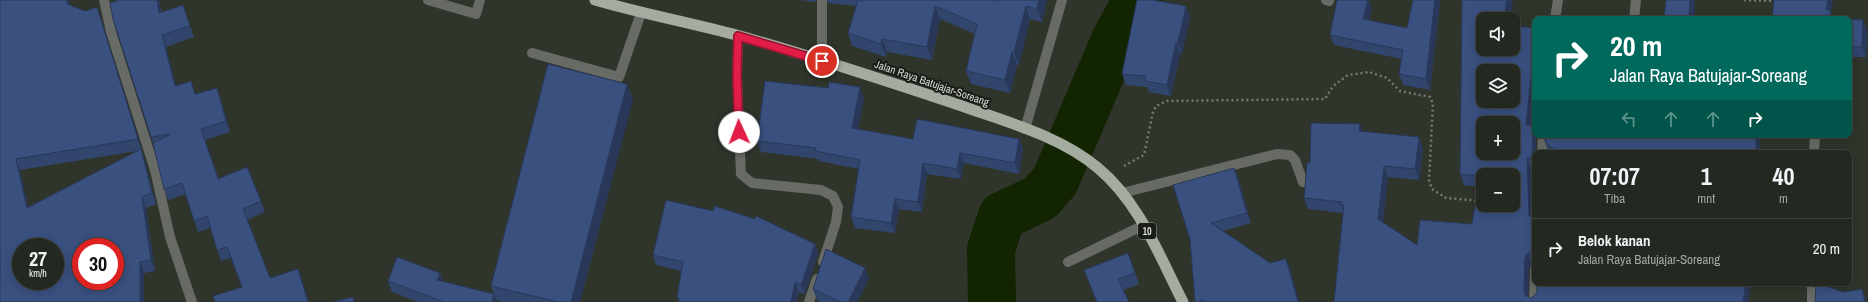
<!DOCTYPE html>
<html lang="id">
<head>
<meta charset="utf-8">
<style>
  body { margin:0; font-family:"Archivo Narrow",sans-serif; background:#2b3029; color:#f1f3f6; height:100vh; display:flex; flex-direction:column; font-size:15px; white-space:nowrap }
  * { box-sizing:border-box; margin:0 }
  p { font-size:13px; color:#a3a6a5 }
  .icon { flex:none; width:22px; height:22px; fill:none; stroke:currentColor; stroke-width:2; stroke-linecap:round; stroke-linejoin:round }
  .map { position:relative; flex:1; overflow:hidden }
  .side { position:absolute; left:1532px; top:150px; width:320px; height:136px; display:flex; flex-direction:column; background:#232820; border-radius:8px; box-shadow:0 2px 10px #0003,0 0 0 1px #40443e }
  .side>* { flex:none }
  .guide { position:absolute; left:1532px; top:16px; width:320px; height:122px; border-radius:8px; box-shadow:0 2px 10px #0003,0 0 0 1px #40443e; background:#00695c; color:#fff; overflow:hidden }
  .buttons { position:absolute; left:1476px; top:12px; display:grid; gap:8px }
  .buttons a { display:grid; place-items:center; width:44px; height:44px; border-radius:8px; background:#232820; box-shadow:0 2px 10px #0003,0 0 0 1px #40443e; font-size:20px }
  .speed { position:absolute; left:12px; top:238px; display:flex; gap:8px; font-size:20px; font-weight:700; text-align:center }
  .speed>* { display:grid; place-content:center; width:52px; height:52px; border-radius:50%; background:#232820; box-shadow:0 2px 10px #0003,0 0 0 1px #40443e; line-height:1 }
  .speed small { font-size:10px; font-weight:400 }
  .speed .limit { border:6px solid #d22; background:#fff; color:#111 }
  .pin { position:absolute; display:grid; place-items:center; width:34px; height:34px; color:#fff; margin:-17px; border:2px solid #fff; border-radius:50%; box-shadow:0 1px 4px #0007 }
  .me { position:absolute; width:44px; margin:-22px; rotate:358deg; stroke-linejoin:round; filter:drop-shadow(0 0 3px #0008) }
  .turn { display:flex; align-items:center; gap:14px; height:84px; padding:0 12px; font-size:18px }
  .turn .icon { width:52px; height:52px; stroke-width:2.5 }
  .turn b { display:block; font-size:28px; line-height:34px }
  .lanes { display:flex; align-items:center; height:38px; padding:0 12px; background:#0003; justify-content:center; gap:20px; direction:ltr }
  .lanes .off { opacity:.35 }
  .eta { display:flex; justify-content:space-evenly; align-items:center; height:68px; text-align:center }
  .eta b { font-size:24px; font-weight:700; line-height:28px }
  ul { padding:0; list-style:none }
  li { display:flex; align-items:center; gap:12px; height:60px; padding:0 12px; border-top:1px solid #40443e }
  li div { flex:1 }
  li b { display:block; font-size:15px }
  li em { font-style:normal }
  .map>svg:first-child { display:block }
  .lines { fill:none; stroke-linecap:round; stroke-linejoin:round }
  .river { stroke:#122400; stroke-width:48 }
  .path { stroke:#757b72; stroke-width:2.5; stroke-dasharray:2 3; stroke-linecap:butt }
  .service { stroke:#676a65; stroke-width:10 }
  .minor { stroke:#676a65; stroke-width:10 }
  .trunk { stroke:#a4ab9f; stroke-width:11 }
  .wall { fill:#32456d; fill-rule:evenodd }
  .shaded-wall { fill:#293859 }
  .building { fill:#3a507f; stroke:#293859; fill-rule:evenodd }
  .route-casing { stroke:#92132f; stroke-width:10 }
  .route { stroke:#e11d48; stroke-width:7 }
  .labels { text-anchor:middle; stroke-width:4; stroke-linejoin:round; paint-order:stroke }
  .shield { fill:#191c17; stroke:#9da19b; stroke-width:1 }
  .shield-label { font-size:10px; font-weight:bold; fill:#d6dad3 }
  .street-label { font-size:11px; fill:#d6dad3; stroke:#191c17 }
</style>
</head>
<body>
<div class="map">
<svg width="1868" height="302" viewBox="0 0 1868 302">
  <rect width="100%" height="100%" fill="#2f352b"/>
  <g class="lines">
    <!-- river -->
    <path class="river" d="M992,302L991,249L1002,216L1040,198L1055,181L1116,38L1137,0"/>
    <!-- path -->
    <path class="path" d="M1744,0L1774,1
      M1124,166L1144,155L1153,112L1156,106L1167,101L1325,99L1333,86L1348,75L1369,72L1387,78L1400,91L1430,97L1433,103L1429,180L1432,189L1446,198L1483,201"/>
    <!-- service -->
    <path class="service" d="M428,0L476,14L480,0
      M532,53L619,77L641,13"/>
    <!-- minor -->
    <path class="minor" d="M104,0L111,32L155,170L170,237L192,302
      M822,0V61
      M1326,0L1329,1
      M1555,19L1558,0
      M1634,19L1636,0
      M738,36L737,77L741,174L752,183L821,190L833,196L838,207L836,222L823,262
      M1025,129L1062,0
      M1542,153L1543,135
      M1814,153L1815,135
      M1122,193L1277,154L1290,155L1295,160L1303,182
      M1068,262L1144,225
      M809,302L817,279
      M1534,302L1535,269
      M1812,302V283"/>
    <!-- trunk -->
    <path class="trunk" d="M595,0C643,14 692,23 740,36C812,56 884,80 956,104C1003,121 1059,135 1098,168C1139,202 1159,255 1183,302"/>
  </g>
  <!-- wall -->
  <path class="wall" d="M0,0H69L70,5L101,19L142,151L145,161L156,204L146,208L155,271L144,273V302H0ZM137,151L28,207L20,170Z
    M119,0H159L162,12L187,17L194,37L166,47L176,86L196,94L221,99L230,132L205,140L219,179L261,201L265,212L247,220L270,278L302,280L242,287L231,258L221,261L210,228L198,232L186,194L168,200L164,189L153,143L151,137Z
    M799,0H816V2Z
    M827,0H993L995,1V0H1047L1042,22L1030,19L1019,65H1017L1010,93L971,84L966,71L975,34L940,19L932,60L887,52L886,57L852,46L848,33L856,6L828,3Z
    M1413,0H1439L1440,3L1430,90L1403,85L1399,74L1402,59L1334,45L1330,35L1372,8L1369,20L1407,28Z
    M1186,6L1190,17L1182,54L1180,53L1171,96L1149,92L1147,87L1126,85L1122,74Z
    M1483,19L1531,125H1533L1535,132V135H1536V136L1535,153V169H1531L1532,216H1535V263L1532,264L1529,268L1528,297L1530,298L1533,297L1537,292V283H1751L1748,302H1334L1343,213L1308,209L1304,198L1310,163L1360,124L1362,131L1423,148L1419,180L1388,177L1383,223L1417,245L1472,224L1478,187L1464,185L1460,174Z
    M1849,19L1863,20L1867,30L1866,57H1849Z
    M627,84L633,99L580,302H503L496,300L491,286Z
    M864,98L858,129L913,139H1019L1023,149L1019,174L964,163L961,179L927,174L922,212L899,209L895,233L855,228L851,217L859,169L819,161L818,159L761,152L757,141Z
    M1545,135H1789L1759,136L1760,153H1549L1545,142Z
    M1234,168L1238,178L1251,223L1223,231L1270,263L1286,259L1290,269L1299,302H1195L1190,239Z
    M815,244L818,254L805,294L799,292L797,302H678L679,301L677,297L681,271L656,265L653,255Z
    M1128,253L1139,284L1123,290L1129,302H1097L1084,270Z
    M865,268L869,279L857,302H821L817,300L813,289Z
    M440,273L443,282L494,294L497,302H418L392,292L388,281Z"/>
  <!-- shaded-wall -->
  <path class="shaded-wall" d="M67,0H69L71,16L67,4Z
    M157,0H159L163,24L159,13Z
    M1039,0H1047L1042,22L1037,9Z
    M1368,0H1369L1372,8L1366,30L1363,19Z
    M1435,0H1439L1440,3L1430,90L1426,79Z
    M1507,0H1513L1510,19H1504Z
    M1690,0H1694L1695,3L1694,19H1689Z
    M1828,0H1833L1831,12L1834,19H1830L1826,9Z
    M935,6L940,19L932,60L927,47Z
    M1026,6L1030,19L1019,65L1014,52Z
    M1186,6L1190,17L1182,54L1178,43Z
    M97,7L101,19L142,151L138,139Z
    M1863,20L1867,30L1866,57L1862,47Z
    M162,35L166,47L179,97L175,86Z
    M882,39L887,52L886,57L881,44Z
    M1535,39V88L1530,136L1526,125Z
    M1176,42L1180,53L1171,96L1167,85Z
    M1012,52L1017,65L1010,93L1005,80Z
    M627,84L633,99L580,302H571Z
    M860,87L864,98L856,139L852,128Z
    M217,88L221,99L230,132L226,121Z
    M1360,124L1364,135L1359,131Z
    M1533,125L1535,132V135H1536V153H1535V167L1532,158Z
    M1756,135H1759V136L1760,153H1756Z
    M1419,137L1423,148L1419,180L1415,169Z
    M1019,139L1023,149L1019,174L1015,163Z
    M141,149L145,161L156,204L152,193Z
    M960,153L964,163L961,179L957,169Z
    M1527,158L1531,169L1533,227L1529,216Z
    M16,159L20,170L31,219L27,208Z
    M923,163L927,174L922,212L918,202Z
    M1384,166L1388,177L1382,230L1378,219Z
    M1234,168L1238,178L1251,223L1247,213Z
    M142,197L146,208L155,271L151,260Z
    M895,199L899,209L895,233L891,223Z
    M815,244L818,254L805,294L801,285Z
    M1528,253L1532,264L1529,268L1528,302L1524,291L1525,258Z
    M1286,259L1290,269L1299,302H1298Z
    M140,262L144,273V302H140Z
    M865,268L869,279L857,302H848Z
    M298,269L302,280L309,302H308Z
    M440,273L444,284L437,280Z
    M795,282L799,292L797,302H791Z
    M1746,283H1751L1748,302H1743Z
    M1862,289L1865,296L1866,302H1865Z
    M494,294L497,302H492Z"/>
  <!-- building -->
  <path class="building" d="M0,0H67V4L85,11L97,7L138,139L16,159L27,208L141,149L152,193L142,197L151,260L140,262V302H0ZM21,247H55V281H21ZM81,247H115V281H81Z
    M119,0H157L159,13L183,5L190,26L162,35L175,86L191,81L195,94L217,88L226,121L201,129L218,179L247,167L261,201L243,209L270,278L298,269L308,302H215L213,296L242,287L227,247L217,250L207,216L194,221L182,183L164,189L153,143L171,134L151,137L113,19L110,3Z
    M858,0H993L995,1V0H1039L1037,9L1026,6L1014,52H1012L1005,80L966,71L977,24L935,6L927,47L882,39L881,44L848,33Z
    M1137,0H1153L1186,6L1178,43L1176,42L1167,85L1145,81L1146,76L1122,74Z
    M1337,0H1368L1363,19L1407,28L1413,0H1435L1426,79L1399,74L1403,50L1330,35Z
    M1462,0H1507L1504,19H1483V49H1513V26L1535,28V39L1526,125H1533L1532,158H1527L1529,216H1535V253L1531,252L1528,253L1525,258L1524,291L1525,295L1530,298L1533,297L1537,292V283H1746L1743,302H1334L1344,205H1341L1342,202L1304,198L1307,163H1310L1311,123L1360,124L1359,131L1419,137L1415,169L1384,166L1378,219L1417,245L1420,220L1472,224L1480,176L1460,174ZM1483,71H1513V101H1483ZM1483,123H1513V153H1483ZM1483,175H1513V205H1483Z
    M1666,0H1690L1689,19H1664Z
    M1774,0H1828L1826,9L1830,10V19H1841H1772Z
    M1849,19L1863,20L1862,47H1849Z
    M548,64L627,84L571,302H558L491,286Z
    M765,81L828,88L829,82L860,87L852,128L913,139L917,119L1019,139L1015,163L960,153L957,169L923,163L918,202L895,199L891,223L851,217L860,160L815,151L816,148L757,141Z
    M1545,135H1756V153H1558L1545,142Z
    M1234,168L1247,213L1211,223L1270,263L1286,259L1298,302H1204L1203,300L1198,302H1195L1190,239L1173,185Z
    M666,200L713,211L715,206L755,219L756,216L815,244L801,285L795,282L791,302H781L775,301V302H678L679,298L677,297L683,262L653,255Z
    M826,249L865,268L848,302H840L813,289Z
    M1128,253L1135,273L1118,279L1129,302H1097L1084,270Z
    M397,257L440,273L437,280L494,294L492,302H444L388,281Z
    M1816,283L1844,292L1862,289L1865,302H1815Z
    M353,297L354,302H332Z"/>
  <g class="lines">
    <defs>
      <path id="route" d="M739,132L737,77L738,36L822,61"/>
    </defs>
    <!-- route casing -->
    <use href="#route" class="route-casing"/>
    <!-- route -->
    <use href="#route" class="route"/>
  </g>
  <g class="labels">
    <!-- shield labels -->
    <rect class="shield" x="1138" y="223" width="18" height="16" rx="3"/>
    <g class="shield-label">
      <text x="1147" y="235">10</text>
    </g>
    <!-- street labels -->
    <g class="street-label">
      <text transform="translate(932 83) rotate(19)" y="4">Jalan Raya Batujajar-Soreang</text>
    </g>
  </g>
</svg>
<div class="buttons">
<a><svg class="icon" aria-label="sound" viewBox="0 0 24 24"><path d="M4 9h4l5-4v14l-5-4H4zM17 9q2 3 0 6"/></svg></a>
<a><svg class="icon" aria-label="layers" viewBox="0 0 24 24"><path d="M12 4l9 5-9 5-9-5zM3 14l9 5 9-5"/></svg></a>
<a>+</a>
<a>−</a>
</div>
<div class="speed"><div>27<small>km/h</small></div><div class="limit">30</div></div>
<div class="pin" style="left:822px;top:61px;background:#d93025"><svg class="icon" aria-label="arrive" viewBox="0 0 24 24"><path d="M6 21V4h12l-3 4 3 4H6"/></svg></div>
<svg class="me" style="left:739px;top:132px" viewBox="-20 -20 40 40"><circle r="19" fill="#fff"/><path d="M0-13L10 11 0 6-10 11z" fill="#e11d48"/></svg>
<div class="guide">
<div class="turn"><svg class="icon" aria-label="right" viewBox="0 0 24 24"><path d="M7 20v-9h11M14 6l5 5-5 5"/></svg><div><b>20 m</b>Jalan Raya Batujajar-Soreang</div></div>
<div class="lanes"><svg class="icon off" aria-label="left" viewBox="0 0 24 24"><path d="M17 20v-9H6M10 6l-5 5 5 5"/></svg><svg class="icon off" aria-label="ahead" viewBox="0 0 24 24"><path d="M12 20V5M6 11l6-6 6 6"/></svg><svg class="icon off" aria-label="ahead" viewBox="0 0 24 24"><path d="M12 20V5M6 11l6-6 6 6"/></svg><svg class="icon" aria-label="right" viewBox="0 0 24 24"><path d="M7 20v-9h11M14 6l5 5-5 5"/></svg></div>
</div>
<section class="side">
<div class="eta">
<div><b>07:07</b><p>Tiba</p></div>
<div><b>1</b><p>mnt</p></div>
<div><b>40</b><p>m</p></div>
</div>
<ul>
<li><svg class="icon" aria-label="right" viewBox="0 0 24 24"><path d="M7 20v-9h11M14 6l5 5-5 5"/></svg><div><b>Belok kanan</b><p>Jalan Raya Batujajar-Soreang</p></div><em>20 m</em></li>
</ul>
</section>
</div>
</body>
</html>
